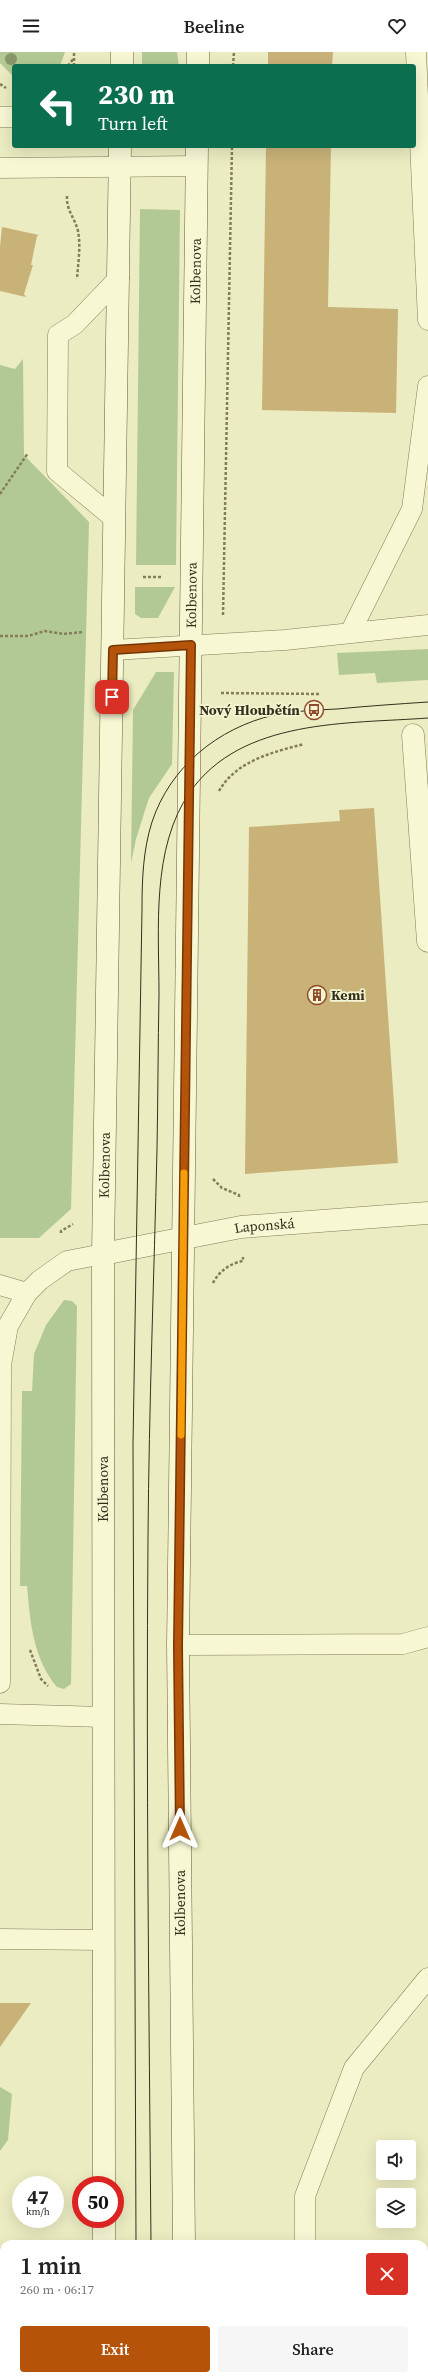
<!DOCTYPE html>
<html lang="en">
<head>
<meta charset="utf-8">
<style>
  body { margin:0; font-family:"Source Serif 4",serif; background:#f6f6f6; color:#222; height:100vh; display:flex; flex-direction:column; font-size:15px; white-space:nowrap }
  * { box-sizing:border-box; margin:0 }
  p { font-size:13px; color:#767676 }
  .icon { flex:none; width:22px; height:22px; fill:none; stroke:currentColor; stroke-width:2; stroke-linecap:round; stroke-linejoin:round }
  .map { position:relative; flex:1; overflow:hidden }
  .details { position:absolute; left:0px; top:2188px; width:428px; height:140px; display:flex; flex-direction:column; background:#fff; border-radius:12px 12px 0 0; box-shadow:0 4px 16px #0002 }
  .details>* { flex:none }
  .guide { position:absolute; left:12px; top:12px; width:404px; height:84px; border-radius:4px; box-shadow:0 4px 16px #0002; background:#0b6e4f; color:#fff; overflow:hidden }
  .fabs { position:absolute; left:376px; top:2088px; display:grid; gap:8px }
  .fabs a { display:grid; place-items:center; width:40px; height:40px; border-radius:4px; background:#fff; box-shadow:0 4px 16px #0002; font-size:20px }
  .speed { position:absolute; left:12px; top:2124px; display:flex; gap:8px; font-size:20px; font-weight:700; text-align:center }
  .speed>* { display:grid; place-content:center; width:52px; height:52px; border-radius:50%; background:#fff; box-shadow:0 4px 16px #0002; line-height:1 }
  .speed small { font-size:10px; font-weight:400 }
  .speed .limit { border:6px solid #d22; background:#fff; color:#111 }
  .pin { position:absolute; display:grid; place-items:center; width:34px; height:34px; color:#fff; margin:-17px; border-radius:8px; box-shadow:0 2px 6px #0006 }
  .me { position:absolute; width:44px; margin:-22px; rotate:0deg; stroke-linejoin:round; filter:drop-shadow(0 0 3px #0008) }
  .turn { display:flex; align-items:center; gap:14px; height:84px; padding:0 20px; font-size:18px }
  .turn .icon { width:52px; height:52px; stroke-width:2.5 }
  .turn b { display:block; font-size:28px; line-height:34px }
  .round { display:grid; place-items:center; flex:none; width:42px; height:42px; border-radius:4px; background:#f6f6f6 }
  .headline { display:flex; align-items:center; justify-content:space-between; height:68px; padding:0 20px }
  h1 { font-size:24px; font-weight:600; line-height:30px }
  .action { display:flex; gap:8px; margin-top:auto; padding:8px 20px }
  .action a { flex:1; height:46px; border-radius:4px; background:#b45309; color:#fff; font-size:16px; font-weight:600; line-height:46px; text-align:center }
  .action a+a { background:#f6f6f6; color:#222 }
  header { display:flex; justify-content:space-between; align-items:center; height:52px; padding:0 20px; background:#fff; font-size:18px; font-weight:600 }
  .map>svg:first-child { display:block }
  .green { fill:#b3c995 }
  .building { fill:#c9b278 }
  .lines { fill:none; stroke-linecap:round; stroke-linejoin:round }
  .service-casing { stroke:#847d59; stroke-width:21 }
  .minor-casing { stroke:#847d59; stroke-width:23 }
  .secondary-casing { stroke:#665e3d; stroke-width:23 }
  .path { stroke:#847d59; stroke-width:2.5; stroke-dasharray:3 2; stroke-linecap:butt }
  .service { stroke:#f7f7d4; stroke-width:20 }
  .minor { stroke:#f7f7d4; stroke-width:22 }
  .secondary { stroke:#f7f7d4; stroke-width:22 }
  .tram { stroke:#35301d; stroke-width:1 }
  .tree { fill:#89966b }
  .route-casing { stroke:#753606; stroke-width:10 }
  .route { stroke:#b45309; stroke-width:7 }
  .slow { stroke:#f59e0b; stroke-width:7 }
  .labels { text-anchor:middle; stroke-width:3.5; stroke-linejoin:round; paint-order:stroke }
  .street-label { font-size:14px; fill:#35301d; stroke:#f3f4d0 }
  .poi-label { font-size:14px; font-weight:bold; fill:#35301d; stroke:#f3f4d0; text-anchor:end }
</style>
</head>
<body>
<header><svg class="icon" aria-label="menu" viewBox="0 0 24 24"><path d="M4 6h16M4 12h16M4 18h16"/></svg>Beeline<svg class="icon" aria-label="heart" viewBox="0 0 24 24"><path d="M12 20l-8-8c-3-5 5-10 8-4 3-6 11-1 8 4z"/></svg></header>
<div class="map">
<svg width="428" height="2328" viewBox="0 0 428 2328">
  <rect width="100%" height="100%" fill="#ebecc1"/>
  <!-- green -->
  <path class="green" d="M0,0H65L60,14H14V25L0,11Z
    M142,0H177L179,14H142Z
    M140,157L180,158L176,513H136Z
    M23,307L24,403L89,470L71,1157L39,1186H0V313L15,317Z
    M135,535H175L158,566H141L135,562Z
    M428,597V628L377,631L375,621L339,623L337,601Z
    M156,620H174L172,712L149,746L136,787L131,811L133,658Z
    M64,1248L72,1249L77,1254L71,1632L64,1637L57,1635C33,1607 30,1569 27,1534H20L22,1339H32L34,1302L46,1273Z
    M0,2035L12,2042L8,2088L0,2099Z"/>
  <!-- building -->
  <path class="building" d="M268,0H333L332,14H268Z
    M266,94H331L328,255L398,257L396,361L262,358Z
    M2,175L39,183L37,184L31,213H33L24,242L26,245L0,239V195Z
    M374,756L398,1111L245,1122L249,775L340,769L339,758Z
    M0,1951H31L0,1995Z"/>
  <g class="lines">
    <defs>
      <path id="service" d="M416,0L428,268
        M1,65H14
        M0,116L197,114
        M115,467L57,419L58,283L75,272L119,226
        M350,581L412,457L428,334
        M113,598L285,588L428,573
        M0,1233L27,1241L40,1228L67,1209L103,1202
        M178,1593L403,1592L428,1585
        M0,1631L1,1313L8,1274L27,1241
        M0,1662L103,1665
        M0,1887L103,1888
        M305,2192V2144L354,2016L428,1926
        M304,2328V2324"/>
      <g id="minor">
        <path d="M413,683L428,889"/>
        <path id="s1" d="M103,1202L241,1175L428,1161"/>
      </g>
      <g id="secondary">
        <path d="M122,14V0"/>
        <path d="M198,14V0"/>
        <path id="s2" d="M104,2133L103,1202L120,94"/>
        <path d="M104,2167V2192"/>
        <path id="s3" d="M184,2192L178,1593L197,94"/>
        <path d="M105,2324V2328"/>
        <path d="M185,2324V2328"/>
      </g>
    </defs>
    <!-- service casing -->
    <use href="#service" class="service-casing"/>
    <!-- minor casing -->
    <use href="#minor" class="minor-casing"/>
    <!-- secondary casing -->
    <use href="#secondary" class="secondary-casing"/>
    <!-- path -->
    <path class="path" d="M68,14L74,6
      M74,14V0
      M233,14L234,0
      M0,32L6,36
      M67,144C66,158 75,166 78,179C81,194 78,212 77,227
      M0,442L28,401
      M143,525H162
      M223,563L232,94
      M0,584H28L45,579L63,582L83,580
      M221,641L320,642
      M219,739C236,709 273,700 304,692
      M213,1127L222,1136L239,1143V1145
      M61,1181V1179L73,1172
      M213,1231C219,1219 231,1211 243,1209V1205
      M30,1598L41,1627L48,1634"/>
    <!-- service -->
    <use href="#service" class="service"/>
    <!-- minor -->
    <use href="#minor" class="minor"/>
    <!-- secondary -->
    <use href="#secondary" class="secondary"/>
    <!-- tram -->
    <path class="tram" d="M136,2192L133,1392L142,857C142,828 143,798 152,770C170,715 218,676 274,663C295,659 316,658 337,657C368,654 398,652 428,650
      M151,2192C149,1956 146,1721 148,1485C149,1355 154,1226 157,1097C158,1045 158,993 159,942C159,877 151,796 190,740C242,666 348,672 428,666
      M136,2324V2328
      M152,2324V2328"/>
  </g>
  <!-- trees -->
  <circle class="tree" cx="11" cy="7" r="6"/>
  <g class="lines">
    <defs>
      <path id="route" d="M112,645L113,598L191,593L178,1594L180,1777"/>
    </defs>
    <!-- route casing -->
    <use href="#route" class="route-casing"/>
    <!-- route -->
    <use href="#route" class="route"/>
    <!-- slow -->
    <path class="slow" d="M181,1383L184,1121"/>
  </g>
  <!-- icons -->
  <defs>
    <symbol id="bus-ring" viewBox="-11 -11 22 22"><circle r="9.5" fill="#f3f4d0" stroke="#914a2c" stroke-width="1.5"/><path d="M-5-6H5V4H4V6H2V4H-2V6H-4V4H-5ZM-3.5-4V0h7V-4ZM-3.5 1.2v1.5H-2V1.2ZM2 1.2v1.5H3.5V1.2Z" fill="#914a2c"/></symbol>
    <symbol id="building-ring" viewBox="-11 -11 22 22"><circle r="9.5" fill="#f3f4d0" stroke="#914a2c" stroke-width="1.5"/><path d="M-4-6H4V6H1V3H-1V6H-4ZM-2.5-4.3h1.7v1.8h-1.7ZM.8-4.3h1.7v1.8H.8ZM-2.5-1h1.7V.8h-1.7ZM.8-1h1.7V.8H.8Z" fill="#914a2c"/></symbol>
  </defs>
  <g fill-rule="evenodd">
    <use href="#bus-ring" x="303" y="647" width="22" height="22"/>
    <use href="#building-ring" x="306" y="932" width="22" height="22"/>
  </g>
  <g class="labels">
    <!-- street labels -->
    <g class="street-label">
      <text dy="5" stroke="none"><textPath href="#s3" startOffset="1973">Kolbenova</textPath></text>
      <text dy="5" stroke="none"><textPath href="#s3" startOffset="1649">Kolbenova</textPath></text>
      <text dy="5" stroke="none"><textPath href="#s2" startOffset="1020">Kolbenova</textPath></text>
      <text dy="5" stroke="none"><textPath href="#s1" startOffset="164">Laponská</textPath></text>
      <text transform="translate(103 1437) rotate(-90)" y="5">Kolbenova</text>
      <text transform="translate(180 1851) rotate(-90)" y="5">Kolbenova</text>
    </g>
    <!-- poi labels -->
    <g class="poi-label">
      <text x="300" y="663">Nový Hloubětín</text>
      <text x="331" y="948" text-anchor="start">Kemi</text>
    </g>
  </g>
</svg>
<div class="fabs">
<a><svg class="icon" aria-label="sound" viewBox="0 0 24 24"><path d="M4 9h4l5-4v14l-5-4H4zM17 9q2 3 0 6"/></svg></a>
<a><svg class="icon" aria-label="layers" viewBox="0 0 24 24"><path d="M12 4l9 5-9 5-9-5zM3 14l9 5 9-5"/></svg></a>
</div>
<div class="speed"><div>47<small>km/h</small></div><div class="limit">50</div></div>
<div class="pin" style="left:112px;top:645px;background:#d93025"><svg class="icon" aria-label="arrive" viewBox="0 0 24 24"><path d="M6 21V4h12l-3 4 3 4H6"/></svg></div>
<svg class="me" style="left:180px;top:1777px" viewBox="-20 -20 40 40"><path d="M0-17L14 15 0 8-14 15z" fill="#b45309" stroke="#fff" stroke-width="4"/></svg>
<div class="guide">
<div class="turn"><svg class="icon" aria-label="left" viewBox="0 0 24 24"><path d="M17 20v-9H6M10 6l-5 5 5 5"/></svg><div><b>230 m</b>Turn left</div></div>
</div>
<section class="details">
<div class="headline"><div><h1>1 min</h1><p>260 m · 06:17</p></div><a class="round" style="background:#d93025;color:#fff"><svg class="icon" aria-label="close" viewBox="0 0 24 24"><path d="M6 6l12 12M18 6L6 18"/></svg></a></div>
<div class="action"><a>Exit</a><a>Share</a></div>
</section>
</div>
</body>
</html>
